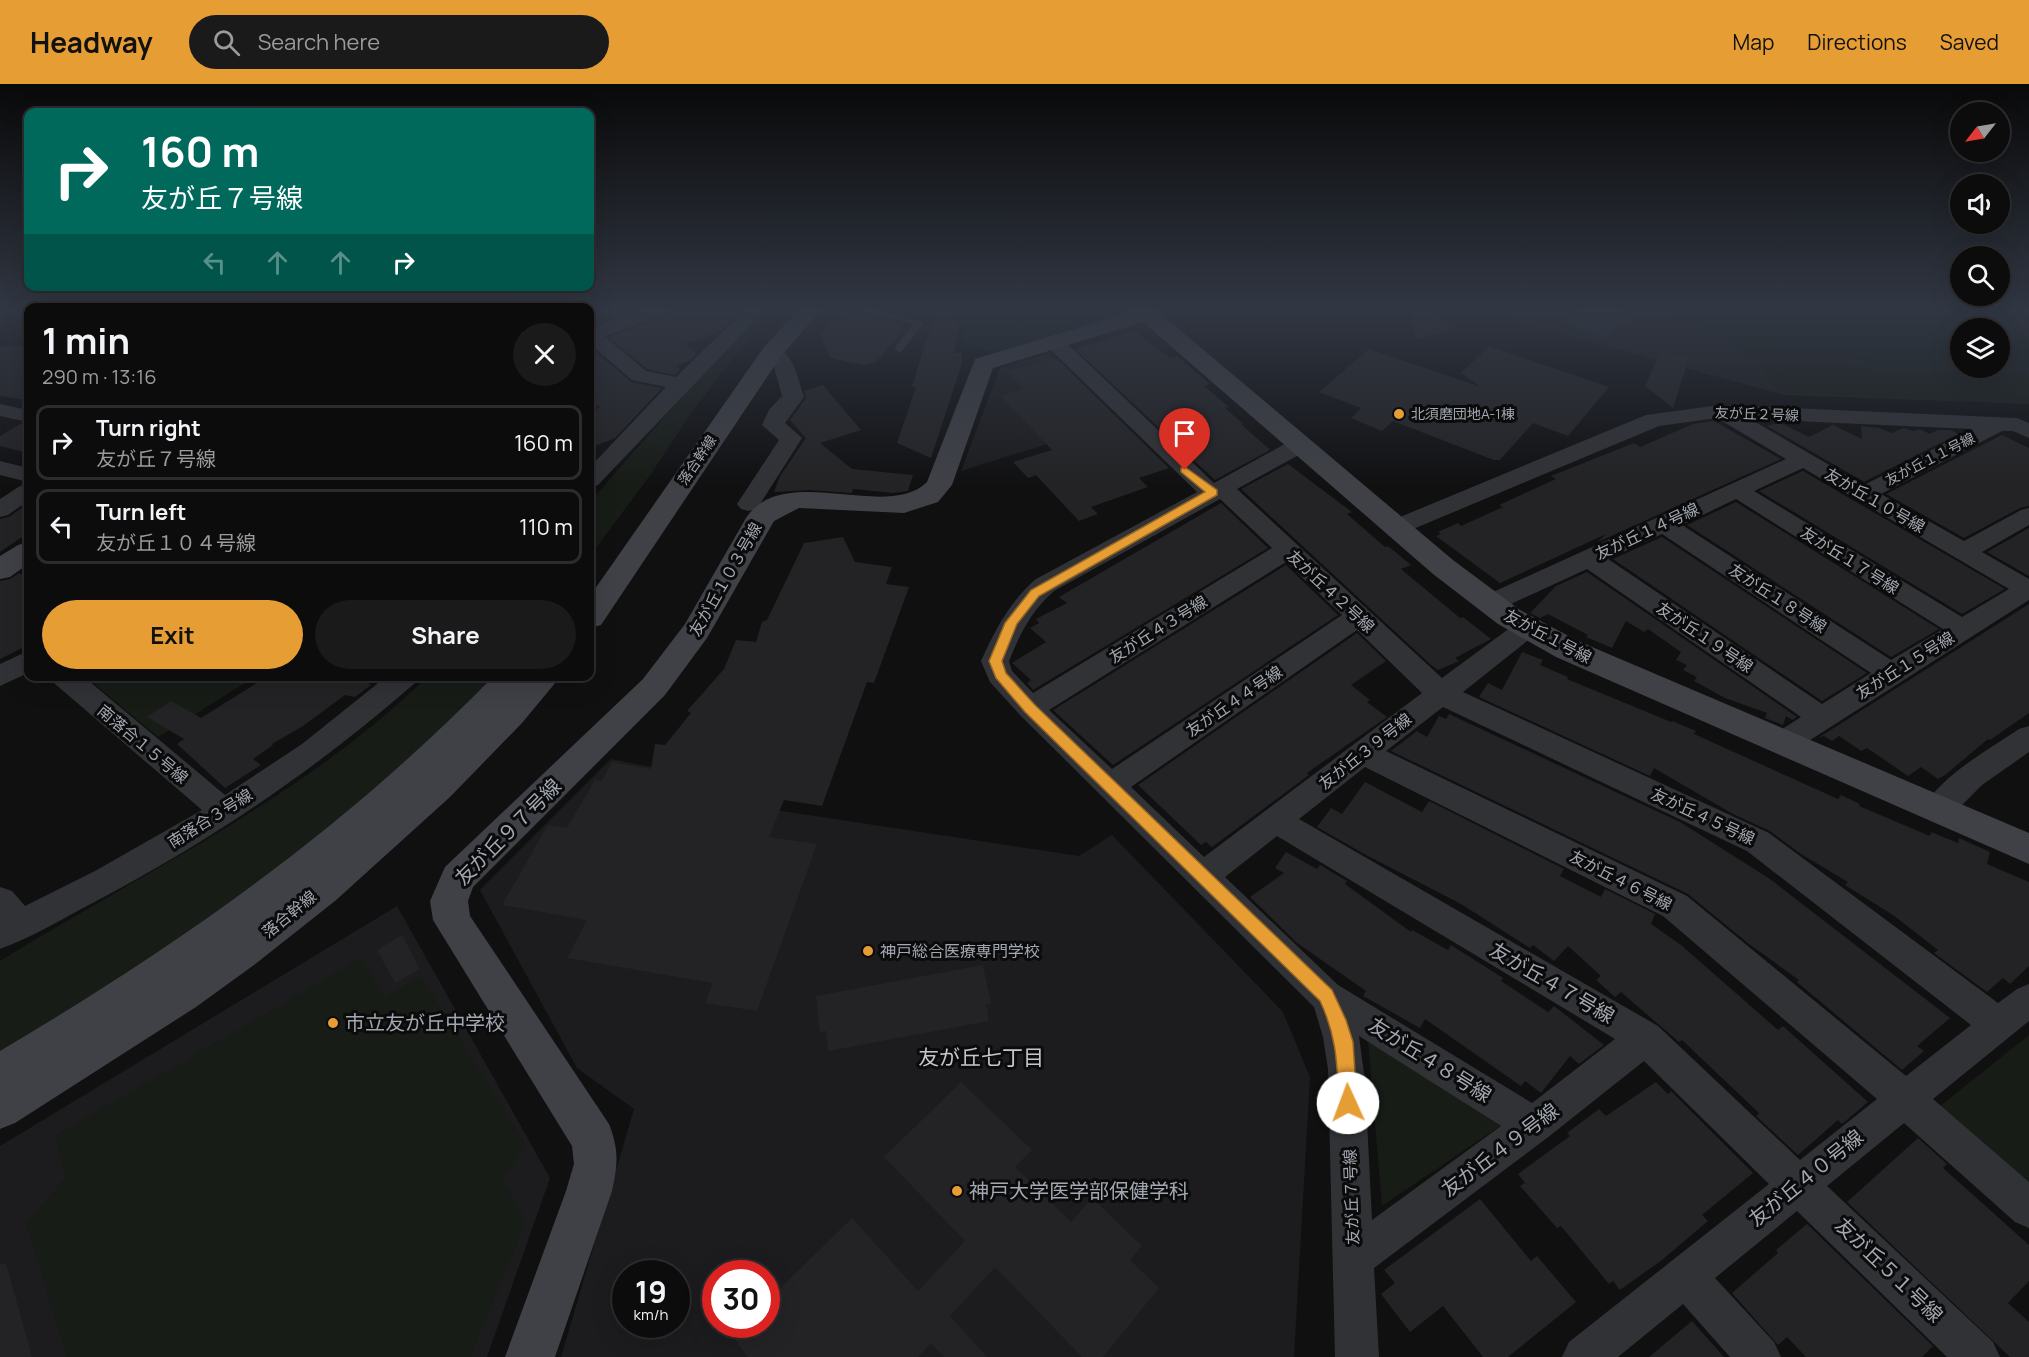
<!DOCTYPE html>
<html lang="en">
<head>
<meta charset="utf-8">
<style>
  body { margin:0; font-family:Manrope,"Noto Sans JP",sans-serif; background:#1a1a1b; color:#f1f3f6; height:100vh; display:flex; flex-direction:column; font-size:22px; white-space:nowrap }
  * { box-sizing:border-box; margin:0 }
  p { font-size:20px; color:#9a9b9d }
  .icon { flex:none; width:33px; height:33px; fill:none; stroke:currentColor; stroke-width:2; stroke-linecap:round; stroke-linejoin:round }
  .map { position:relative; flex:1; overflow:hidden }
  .drawer { position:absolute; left:24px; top:219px; width:570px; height:378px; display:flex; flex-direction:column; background:#0c0c0d; border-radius:12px; box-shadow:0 6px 24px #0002,0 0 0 2px #2c2c2e }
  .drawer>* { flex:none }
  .top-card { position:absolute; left:24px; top:24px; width:570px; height:183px; border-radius:12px; box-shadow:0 6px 24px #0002,0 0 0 2px #2c2c2e; background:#00695c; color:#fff; overflow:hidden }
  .needle { width:39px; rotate:239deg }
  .controls { position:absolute; left:1950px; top:18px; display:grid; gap:12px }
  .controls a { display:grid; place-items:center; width:60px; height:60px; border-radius:50%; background:#0c0c0d; box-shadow:0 6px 24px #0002,0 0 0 2px #2c2c2e; font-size:30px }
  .speed { position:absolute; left:612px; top:1176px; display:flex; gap:12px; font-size:30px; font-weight:700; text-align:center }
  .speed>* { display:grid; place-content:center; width:78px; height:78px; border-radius:50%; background:#0c0c0d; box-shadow:0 6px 24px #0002,0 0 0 2px #2c2c2e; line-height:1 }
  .speed small { font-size:15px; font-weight:400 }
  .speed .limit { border:9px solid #d22; background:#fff; color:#111 }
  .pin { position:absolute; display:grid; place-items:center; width:51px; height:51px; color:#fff; margin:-62px -26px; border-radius:50% 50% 50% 0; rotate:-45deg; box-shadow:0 0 6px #0007 }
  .pin .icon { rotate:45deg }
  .me { position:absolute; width:66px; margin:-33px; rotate:358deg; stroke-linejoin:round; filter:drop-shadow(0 0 4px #0008) }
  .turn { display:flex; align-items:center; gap:21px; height:126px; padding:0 18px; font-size:27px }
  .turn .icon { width:78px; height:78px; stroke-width:2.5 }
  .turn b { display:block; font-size:42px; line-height:51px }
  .lanes { display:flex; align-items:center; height:57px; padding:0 18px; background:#0003; justify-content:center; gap:30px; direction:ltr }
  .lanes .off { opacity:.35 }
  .round { display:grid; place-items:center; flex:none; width:63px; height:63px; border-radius:32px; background:#1a1a1b }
  .headline { display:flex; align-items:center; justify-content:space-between; height:102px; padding:0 18px }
  h1 { font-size:36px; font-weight:700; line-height:45px }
  .button { display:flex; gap:12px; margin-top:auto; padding:12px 18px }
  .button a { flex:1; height:69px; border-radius:36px; background:#e69d34; color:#111; font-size:24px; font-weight:700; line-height:69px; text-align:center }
  .button a+a { background:#1a1a1b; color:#f1f3f6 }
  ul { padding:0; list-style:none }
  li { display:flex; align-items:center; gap:18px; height:75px; margin:0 12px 9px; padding:0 6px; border:3px solid #2c2c2e; border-radius:12px }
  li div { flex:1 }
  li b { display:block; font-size:22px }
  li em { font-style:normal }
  header { display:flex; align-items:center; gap:36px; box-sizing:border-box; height:84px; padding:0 30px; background:#e69d34; color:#111 }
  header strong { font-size:28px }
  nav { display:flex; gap:33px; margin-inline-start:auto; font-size:21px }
  .search { width:420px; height:54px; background:#1a1a1b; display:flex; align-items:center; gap:15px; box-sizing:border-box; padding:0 21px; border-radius:33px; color:#9a9b9d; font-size:22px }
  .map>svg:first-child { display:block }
  .built { fill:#1c1c1e; fill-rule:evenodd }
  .green { fill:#171c17 }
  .water { fill:#272f34 }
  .building { fill:#232325 }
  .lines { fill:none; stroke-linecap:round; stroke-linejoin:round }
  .lane { fill:#313236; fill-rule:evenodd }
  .street { fill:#313236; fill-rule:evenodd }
  .secondary { fill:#3f4146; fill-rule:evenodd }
  .route { fill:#e69d34; stroke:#966622; stroke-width:1.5 }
  .poi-dot { fill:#e69d34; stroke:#0b0b0c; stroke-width:2 }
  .labels { text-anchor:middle; stroke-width:6; stroke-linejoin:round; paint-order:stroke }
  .far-poi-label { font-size:14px; fill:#a2a8b1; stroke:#0b0b0c; text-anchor:start }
  .far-street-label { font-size:14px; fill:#a2a8b1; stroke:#0b0b0c }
  .street-label { font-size:16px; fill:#a2a8b1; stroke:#0b0b0c }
  .poi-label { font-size:16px; fill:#a2a8b1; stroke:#0b0b0c; text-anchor:start }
  .near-street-label { font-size:20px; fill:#a2a8b1; stroke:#0b0b0c }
  .near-poi-label { font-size:20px; fill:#a2a8b1; stroke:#0b0b0c; text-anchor:start }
  .near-neighbourhood-label { font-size:21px; fill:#c3c6ce; stroke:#0b0b0c }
</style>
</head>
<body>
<header>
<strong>Headway</strong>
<div class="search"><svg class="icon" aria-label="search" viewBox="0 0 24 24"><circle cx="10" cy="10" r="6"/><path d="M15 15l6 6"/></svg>Search here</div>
<nav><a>Map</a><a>Directions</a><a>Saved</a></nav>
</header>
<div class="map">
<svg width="2029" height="1273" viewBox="0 0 2029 1273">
  <rect width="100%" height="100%" fill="#101011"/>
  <!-- built -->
  <path class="built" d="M1501,224H1997L2029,236V320L1784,311L1511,236ZM1960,244H2000V284H1960Z
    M1049,269L1117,338L961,387L1000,284Z
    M611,675L713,695L709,716L1079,772L1112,751L1283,928L1310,993L1294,1273H561L634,1025L577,984L480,806ZM626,1190H676V1240H626ZM716,1190H766V1240H716Z
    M397,822L550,1094L487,1273H0V1062Z"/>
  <!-- green -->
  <path class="green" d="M766,224H772L691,329L651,390L590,472V418L702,290Z
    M965,224H1113L1122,232L1000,269L962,260Z
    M1670,224H1986L2006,235L2029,261V283L2000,281V244H1960V280L1748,271L1704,250L1689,236L1665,228Z
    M1760,281L2029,290V316L1779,308Z
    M86,593H255L158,653Z
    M427,593H495L432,657L243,816L0,971V877C145,787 304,713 427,593Z
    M362,874L384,914L421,892L526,1061L502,1097L526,1138L470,1273H67L26,1140L65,1094L55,1052Z
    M2029,951V1107L1935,1026Z
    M1368,956L1500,1042L1382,1122Z"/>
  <!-- water -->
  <path class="water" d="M1584,224H1615L1635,232L1606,254L1564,238Z"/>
  <!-- building -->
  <path class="building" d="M590,224H639L590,242Z
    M675,224H744L719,248L685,260L697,270L689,277L676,282L680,285L675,291L647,285L608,253L672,230Z
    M1409,224H1429L1458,244L1416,255Z
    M841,227L893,237L904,246L875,279L863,281L830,274L821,250Z
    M935,227L955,228L954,235H960L954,269H962V279L931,374L897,359L916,303H912Z
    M1134,247L1170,274L1177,272L1210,300L1204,302L1229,323L1225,324L1243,340H1241L1270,366L1215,396L1075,265Z
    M13,262L28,264V316L0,312V263Z
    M1489,262L1609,303L1568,352L1533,339L1500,376H1494L1393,337L1382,347L1351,334L1361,324L1319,308L1369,265L1481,303L1461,289Z
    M590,263L631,298L662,304L615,354L590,364V347L594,342H591L594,338H592L596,333H594L596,330H593L600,322L590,321Z
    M1661,267L1689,274L1673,324L1645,302Z
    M1057,275L1169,384L1139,394L1148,403L1091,423L1098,430L1079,437L1036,391L1028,394L1013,378L1052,366L1001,312L1024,305L1006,287Z
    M823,301L861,346L820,359L852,385L913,391L908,407L893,409L853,405L852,409L809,406L774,408L780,392L806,354L790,336L806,314L804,307Z
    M1714,337L1781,375L1598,458L1606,450L1500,499L1436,452L1441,450L1438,448L1458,439L1461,442L1503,423L1499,421L1556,395L1551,392L1634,359L1640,363L1693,340Z
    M22,339L28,340V369L0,362V352Z
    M1780,339L1809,353L1833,341L1862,355L1861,342L1879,344L1892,349L1903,344L1913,347L1920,345L1930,350L1938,346H1951L1958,350L1864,398L1767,342Z
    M2002,351L2029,364V422L2020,424L1964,454L1886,410Z
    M1288,380L1352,428L1347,430L1385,463L1388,462L1411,481L1401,485L1460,534L1463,533L1491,555L1455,574L1459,577L1438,586L1431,581L1241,405Z
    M1803,387L2005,505L1962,530L1759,407Z
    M1736,418L1939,545L1891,573L1687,441Z
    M28,419V449L0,468V435L9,433Z
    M1221,419L1268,464L1033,606L1027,599L1031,596L1012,579L1046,558L1030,544L1039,539L1036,535L1067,519L1059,513Z
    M2029,444V492L1987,468Z
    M843,453L855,478L892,483L886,500L909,503L874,599L867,598L822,722L784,716L769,753L817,760L757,927L705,919L713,899L567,874L587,836L502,821L548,741L567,744L595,696L602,697L612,678L651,685L655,660L665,661L691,629L687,627L724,585L736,556L756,558L762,538L767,536L804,459Z
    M1662,453L1867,589L1822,617L1613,475Z
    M1286,481L1338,531L1113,681L1053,626Z
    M1587,488L1797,633L1792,636L1786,632L1783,641L1765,634L1767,629L1725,614L1694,597L1697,593L1683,586L1687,581L1676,576L1681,568L1648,545L1644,548L1626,537L1612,564L1586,553L1588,551L1548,530L1540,534L1530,529L1556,502Z
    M19,489L28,494V561L0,575V497L10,495Z
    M2029,520V629L1990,656L1988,655L1945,691L1938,695L1921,683L1908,692L1867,664L1861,667L1839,652L1832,657L1824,652L1818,654Z
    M1357,549L1386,577L1351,601L1370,616L1367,618L1387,633L1307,689L1309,691L1212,763L1206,758L1201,761L1138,701Z
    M1522,568L1543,576L1540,581L1568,593L1567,595L1671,638L1672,637L1696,647L1694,650L1838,715L1841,711L1860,720L1859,722L1930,752L1931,748L1958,759L1959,754L1990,768L1987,780L2029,798V882L2010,900L2003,894L1987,908L1934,869L1938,866L1893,831L1845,801L1848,798L1801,770L1770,747L1733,730L1654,684L1650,692L1479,613L1488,599L1502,606Z
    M268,592H377L368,599L371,601L355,613L345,611L303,642L272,660L273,661L253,675L261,681L225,704L177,660L184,655L147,633L171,617L201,634Z
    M1449,630L1680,738L1770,795L1950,934L1917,962L1924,967L1902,986L1797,898L1799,896L1749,860L1688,810L1391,667L1417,647L1427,653L1439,632L1446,635Z
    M1365,698L1422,728L1429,717L1564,785L1560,792L1601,813L1605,805L1655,830L1651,840L1681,861L1778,946L1783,942L1868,1018L1842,1040L1838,1036L1798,1071L1756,1032L1759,1029L1682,956L1679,958L1621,908L1615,913L1596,896L1601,892L1568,862L1554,877L1533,861L1530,864L1461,820L1366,771L1317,743L1331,724L1342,730Z
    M1286,768L1317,785L1320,781L1347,797L1345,800L1411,848L1412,846L1448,866L1451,861L1503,894L1501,897L1548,928L1554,922L1604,961L1579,980L1570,972L1541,1009L1525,997L1521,1002L1425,935L1420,944L1363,912L1366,907L1297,859L1250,813L1284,789L1275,784Z
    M402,851L420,885L395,899L377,866Z
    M983,881L991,919L986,920L989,937L828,967L826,947L820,948L816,912Z
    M961,998L1032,1066L1015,1083L1071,1138L1092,1114L1142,1162L1130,1176L1159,1204L1103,1273H1082L995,1183L950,1232L987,1273H944L931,1259L918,1273H748L733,1253L746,1240H766V1218L852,1134L918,1207L965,1157L884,1073Z
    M1656,998L1668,1010L1671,1007L1753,1089L1702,1131L1708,1137L1662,1176L1620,1206L1613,1197L1609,1200L1561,1142L1557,1144L1520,1102L1525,1099L1518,1090L1570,1052L1567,1049L1599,1025L1606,1032Z
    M1918,1054L1947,1080L1943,1084L2029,1161V1197L2008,1219L2029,1238V1273H2010L1847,1118Z
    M1480,1115L1531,1177L1537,1172L1576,1218L1508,1273H1483L1443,1222L1410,1248L1381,1210L1395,1199L1384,1186Z
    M1807,1140L1933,1262L1922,1273H1806L1787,1253L1778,1261L1732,1209L1778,1169L1776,1166Z
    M6,1179L32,1273H0V1180Z
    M1692,1237L1724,1273H1649Z"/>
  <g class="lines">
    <!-- lane -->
    <path class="lane" d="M851,224H867L924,239L902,267L899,268L894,265L913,240Z"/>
    <!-- street -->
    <path class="street" d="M646,224H673L671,228L604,252L646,287L676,293L747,224H767L598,401L590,403V383L666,303L632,296L590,260V244Z
      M1053,251L1060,253L1214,399L1292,356L1300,354L1308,356L1311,361L1308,366L1237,405L1442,594L1518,538L1527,535L1536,538L1540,544L1536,550L1463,608L1769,749L1998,919L2017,905L2029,900V937L1933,1015L2029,1098V1144L2015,1138L1904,1039L1827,1102L1993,1258L2000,1273H1947L1797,1127L1715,1194L1774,1258L1781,1273H1730L1683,1220L1618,1273H1562L1569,1258L1769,1100L1644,977L1547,1054L1374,1184L1379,1273H1335L1328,985L1323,953L1314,923L1020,631L990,598L981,577C995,546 1010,517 1036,495L1197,408L1046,261L1043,257L1046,253ZM1220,415L1272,464L1033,609L1012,587L1009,577C1020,550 1031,527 1054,507ZM1286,478L1342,531L1112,685L1049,626ZM1357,546L1422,609L1204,773L1131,703ZM1443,623L1747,767L1971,941L1906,992L1687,812L1386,667ZM1365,683L1663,832L1877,1015L1800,1076L1658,942L1299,735ZM1277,752L1615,955L1532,1019L1338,901L1225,793ZM1359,952L1501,1042L1372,1136L1365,997Z
      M772,262C795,268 797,294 804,313L785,339L802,354L757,425L749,427L741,425L737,420L779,356L762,341L769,326L782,312L773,279L762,268L765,264Z
      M0,320L28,326V338L0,332Z
      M1720,321L2017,334L2029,339V354L2013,347H2002L1881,410L1964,457L2021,426L2029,424V441L1982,468L2029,495V516L1793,667L1783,670L1773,667L1768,659L1773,651L1801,633L1587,485L1500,525L1491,528L1482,525L1478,519L1482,513L1786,375L1717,334L1659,342L1406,448L1397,451L1388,448L1385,443L1388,438L1646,331ZM1750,335L1972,345L1864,401ZM1803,384L2009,505L1962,533L1754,407ZM1736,415L1943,545L1891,576L1682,441ZM1662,450L1871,589L1822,620L1608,475Z
      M0,377L28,384V398L0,391Z
      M28,400V417L8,431L0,433V415L20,402Z
      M28,567V589L0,602V580Z
      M51,592H83L225,711L302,660L387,592H418L415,599C319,683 215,754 102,814C69,831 35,852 0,865V803L12,807L25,822L95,787L202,726L54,599Z
      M2029,642V668L1982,701L1949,734L1938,737L1927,734L1923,725C1940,692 1988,666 2019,645Z"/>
    <!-- secondary -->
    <path class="secondary" d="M800,224H823L781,272L601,541L590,544V512L764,263Z
      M1128,224L1155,225L1453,476L1520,526L1578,557L2029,749V780L1556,573L1498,540L1433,490L1143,238L993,284L952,401L938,418L904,429L799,424L774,437L707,554L665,611L473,803L468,817L470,832L609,1040C619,1066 618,1080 612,1107L555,1273H505L566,1107L574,1080L572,1062L433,836L430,817L445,783L643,595L685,540L746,434C784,377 886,438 927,398L975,275L1131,228Z
      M28,458V480L10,493L0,495V472L18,461Z
      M494,592H561L522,639L450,713L335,817L254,881L196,923L15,1039L0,1045V967C184,858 344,745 494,592Z"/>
  </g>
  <!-- sky -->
  <linearGradient id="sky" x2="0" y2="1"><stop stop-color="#090909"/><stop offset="0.56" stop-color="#313743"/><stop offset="1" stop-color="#313743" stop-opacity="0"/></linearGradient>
  <rect width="2029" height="402" fill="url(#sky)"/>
  <!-- route -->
  <path class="route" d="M1185,383L1217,406V411L1039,512L1017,540L1002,577L1006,589L1035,621L1332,906L1346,936L1353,958L1357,1019L1354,1025L1348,1028L1342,1025L1339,1019C1337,980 1337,953 1320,917L1025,628L996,594L989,577L1005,539L1031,506L1205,408L1181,388V384Z"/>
  <!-- markers -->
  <g class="poi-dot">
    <circle cx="1399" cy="330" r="6"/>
    <circle cx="868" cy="867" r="6"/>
    <circle cx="333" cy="939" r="6"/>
    <circle cx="957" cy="1107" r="6"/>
  </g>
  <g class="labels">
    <!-- far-poi labels -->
    <g class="far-poi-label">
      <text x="1411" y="335">北須磨団地A-1棟</text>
    </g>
    <!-- far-street labels -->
    <g class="far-street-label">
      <text transform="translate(1757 330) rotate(2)" y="5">友が丘２号線</text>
      <text transform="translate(1930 375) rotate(-27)" y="5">友が丘１１号線</text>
      <text transform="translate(697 376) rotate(-56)" y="5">落合幹線</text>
    </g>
    <!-- street labels -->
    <g class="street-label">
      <text transform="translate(1875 416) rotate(30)" y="6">友が丘１０号線</text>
      <text transform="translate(1647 447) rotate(-25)" y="6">友が丘１４号線</text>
      <text transform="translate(1850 476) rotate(32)" y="6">友が丘１７号線</text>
      <text transform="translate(725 495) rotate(-60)" y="6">友が丘１０３号線</text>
      <text transform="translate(1331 507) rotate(43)" y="6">友が丘４２号線</text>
      <text transform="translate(1778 514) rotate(33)" y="6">友が丘１８号線</text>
      <text transform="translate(1158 545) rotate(-32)" y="6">友が丘４３号線</text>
      <text transform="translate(1548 552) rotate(28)" y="6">友が丘１号線</text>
      <text transform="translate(1705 553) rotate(34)" y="6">友が丘１９号線</text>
      <text transform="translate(1905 581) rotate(-32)" y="6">友が丘１５号線</text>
      <text transform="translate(1234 617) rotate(-34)" y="6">友が丘４４号線</text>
      <text transform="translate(143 660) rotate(40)" y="6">南落合１５号線</text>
      <text transform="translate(1365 667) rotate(-38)" y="6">友が丘３９号線</text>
      <text transform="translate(1703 732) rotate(25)" y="6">友が丘４５号線</text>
      <text transform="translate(210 734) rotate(-32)" y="6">南落合３号線</text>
      <text transform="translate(1621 796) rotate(27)" y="6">友が丘４６号線</text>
      <text transform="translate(289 830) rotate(-39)" y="6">落合幹線</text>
      <text transform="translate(1351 1113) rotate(-92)" y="6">友が丘７号線</text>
    </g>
    <!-- poi labels -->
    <g class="poi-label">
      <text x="880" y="873">神戸総合医療専門学校</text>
    </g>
    <!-- near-street labels -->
    <g class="near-street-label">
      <text transform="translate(508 748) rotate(-45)" y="7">友が丘９７号線</text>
      <text transform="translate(1552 899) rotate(30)" y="7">友が丘４７号線</text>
      <text transform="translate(1430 976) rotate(32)" y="7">友が丘４８号線</text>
      <text transform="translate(1500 1066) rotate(-37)" y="7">友が丘４９号線</text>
      <text transform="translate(1806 1094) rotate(-39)" y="7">友が丘４０号線</text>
      <text transform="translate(1889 1186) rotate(44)" y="7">友が丘５１号線</text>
    </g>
    <!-- near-poi labels -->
    <g class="near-poi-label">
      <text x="345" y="946">市立友が丘中学校</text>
      <text x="969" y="1114">神戸大学医学部保健学科</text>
    </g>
    <!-- near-neighbourhood labels -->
    <g class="near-neighbourhood-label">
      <text x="981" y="981">友が丘七丁目</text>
    </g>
  </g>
</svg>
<div class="controls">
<a><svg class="needle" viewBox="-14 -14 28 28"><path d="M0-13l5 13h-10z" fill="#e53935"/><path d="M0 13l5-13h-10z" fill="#9a9b9d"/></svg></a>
<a><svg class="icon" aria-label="sound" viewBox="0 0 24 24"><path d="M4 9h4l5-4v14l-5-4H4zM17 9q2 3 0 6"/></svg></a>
<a><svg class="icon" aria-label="search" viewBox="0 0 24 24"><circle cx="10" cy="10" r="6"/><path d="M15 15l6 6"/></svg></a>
<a><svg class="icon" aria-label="layers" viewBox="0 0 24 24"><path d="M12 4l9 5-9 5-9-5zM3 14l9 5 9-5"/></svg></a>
</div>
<div class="speed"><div>19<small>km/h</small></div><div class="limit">30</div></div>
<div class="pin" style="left:1185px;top:386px;background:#d93025"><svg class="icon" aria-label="arrive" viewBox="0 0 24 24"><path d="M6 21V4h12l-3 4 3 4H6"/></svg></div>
<svg class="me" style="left:1348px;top:1019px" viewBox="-20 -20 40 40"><circle r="19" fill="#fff"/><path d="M0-13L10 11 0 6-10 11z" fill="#e69d34"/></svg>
<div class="top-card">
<div class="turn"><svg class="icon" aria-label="right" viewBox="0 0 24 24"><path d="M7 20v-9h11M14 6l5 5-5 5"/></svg><div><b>160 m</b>友が丘７号線</div></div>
<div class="lanes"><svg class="icon off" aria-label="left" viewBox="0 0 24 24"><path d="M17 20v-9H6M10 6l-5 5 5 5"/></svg><svg class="icon off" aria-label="ahead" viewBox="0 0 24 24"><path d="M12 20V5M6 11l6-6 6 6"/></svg><svg class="icon off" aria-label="ahead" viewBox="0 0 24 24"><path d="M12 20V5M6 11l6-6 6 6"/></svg><svg class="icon" aria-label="right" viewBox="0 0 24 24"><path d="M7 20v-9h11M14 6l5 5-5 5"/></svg></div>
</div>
<section class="drawer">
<div class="headline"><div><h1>1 min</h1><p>290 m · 13:16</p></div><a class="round"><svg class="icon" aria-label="close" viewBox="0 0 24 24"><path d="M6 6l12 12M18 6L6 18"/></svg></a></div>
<ul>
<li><svg class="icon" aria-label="right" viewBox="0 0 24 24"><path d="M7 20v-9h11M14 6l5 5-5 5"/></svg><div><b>Turn right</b><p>友が丘７号線</p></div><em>160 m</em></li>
<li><svg class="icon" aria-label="left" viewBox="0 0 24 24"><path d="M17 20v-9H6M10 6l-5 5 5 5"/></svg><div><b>Turn left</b><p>友が丘１０４号線</p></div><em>110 m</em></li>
</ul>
<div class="button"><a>Exit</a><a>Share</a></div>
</section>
</div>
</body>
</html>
